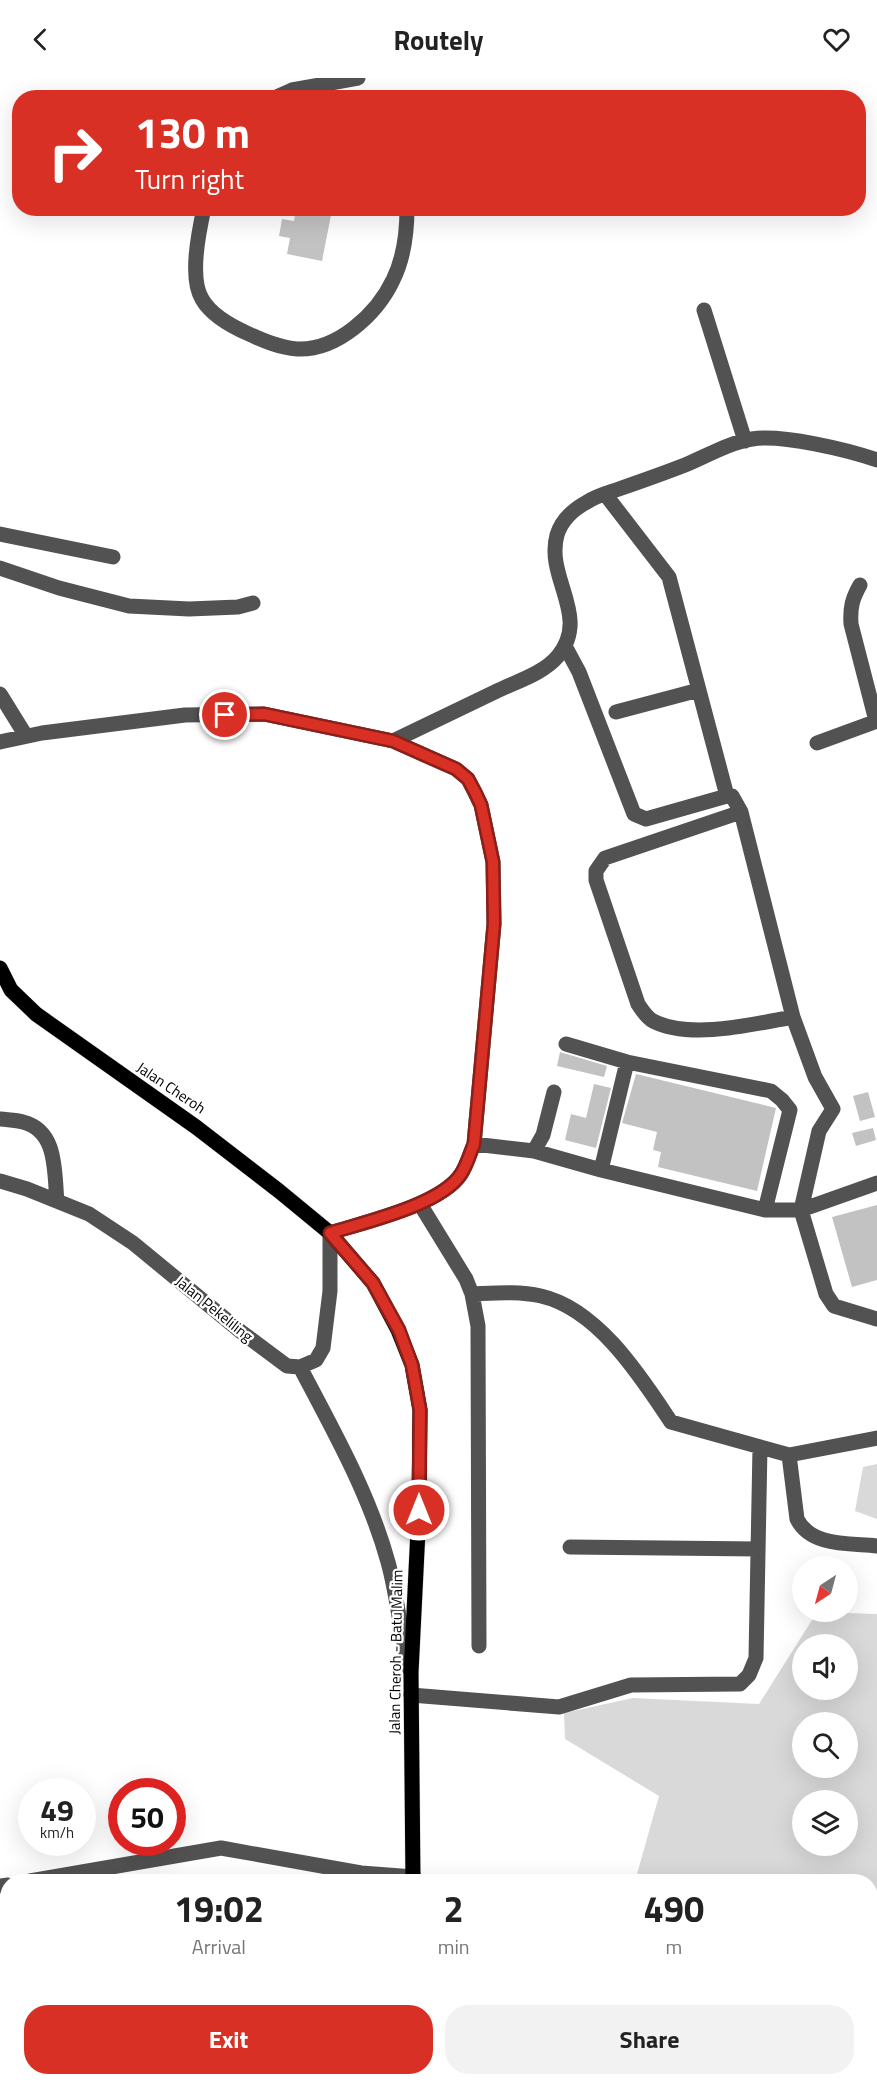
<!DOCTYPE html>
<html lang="en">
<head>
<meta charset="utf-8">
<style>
  body { margin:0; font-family:"Titillium Web",sans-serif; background:#f2f2f2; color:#222; height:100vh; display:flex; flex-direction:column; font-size:22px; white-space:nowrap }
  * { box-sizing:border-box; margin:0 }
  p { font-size:20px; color:#767676 }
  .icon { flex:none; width:33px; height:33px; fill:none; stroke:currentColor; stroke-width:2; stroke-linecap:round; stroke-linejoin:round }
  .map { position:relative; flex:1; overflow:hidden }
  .panel { position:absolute; left:0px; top:1796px; width:878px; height:212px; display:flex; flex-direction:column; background:#fff; border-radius:24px 24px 0 0; box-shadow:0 6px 24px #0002 }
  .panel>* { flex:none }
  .banner { position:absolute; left:12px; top:12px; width:854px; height:126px; border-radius:24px; box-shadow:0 6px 24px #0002; background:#d93025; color:#fff; overflow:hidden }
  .needle { width:39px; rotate:216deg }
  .fabs { position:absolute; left:792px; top:1478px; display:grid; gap:12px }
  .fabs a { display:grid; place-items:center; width:66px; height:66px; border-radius:50%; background:#fff; box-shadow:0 6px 24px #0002; font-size:30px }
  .speed { position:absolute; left:18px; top:1700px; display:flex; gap:12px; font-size:30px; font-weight:700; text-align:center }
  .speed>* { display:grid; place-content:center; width:78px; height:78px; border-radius:50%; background:#fff; box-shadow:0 6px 24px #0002; line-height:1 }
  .speed small { font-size:15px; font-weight:400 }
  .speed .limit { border:9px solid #d22; background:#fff; color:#111 }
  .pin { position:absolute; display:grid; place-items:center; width:51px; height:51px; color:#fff; margin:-26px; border:3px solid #fff; border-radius:50%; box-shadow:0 2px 6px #0007 }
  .me { position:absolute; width:66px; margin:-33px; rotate:0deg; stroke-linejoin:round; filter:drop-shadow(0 0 4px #0008) }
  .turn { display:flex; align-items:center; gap:21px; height:126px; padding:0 24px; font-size:27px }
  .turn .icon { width:78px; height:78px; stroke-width:2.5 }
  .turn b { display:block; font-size:42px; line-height:51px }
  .eta { display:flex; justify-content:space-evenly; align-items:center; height:102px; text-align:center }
  .eta b { font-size:36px; font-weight:700; line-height:42px }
  .action { display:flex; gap:12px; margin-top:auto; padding:12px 24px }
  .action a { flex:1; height:69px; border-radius:24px; background:#d93025; color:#fff; font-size:24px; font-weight:700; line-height:69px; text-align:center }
  .action a+a { background:#f2f2f2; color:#222 }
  header { display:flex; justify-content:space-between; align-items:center; height:78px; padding:0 24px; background:#fff; font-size:27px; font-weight:700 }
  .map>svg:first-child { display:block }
  .green { fill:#d9d9d9; fill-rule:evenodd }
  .building { fill:#c2c2c2 }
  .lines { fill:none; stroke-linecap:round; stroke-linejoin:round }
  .major-casing { stroke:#dbdbdb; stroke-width:16 }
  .minor { stroke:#525252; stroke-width:15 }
  .major { stroke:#000; stroke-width:15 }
  .route-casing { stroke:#8d1f18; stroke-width:15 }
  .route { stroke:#d93025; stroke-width:10 }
  .labels { text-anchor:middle; stroke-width:4.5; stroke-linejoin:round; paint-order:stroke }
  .street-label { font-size:15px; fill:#000; stroke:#fff }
</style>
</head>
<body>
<header><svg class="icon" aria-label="back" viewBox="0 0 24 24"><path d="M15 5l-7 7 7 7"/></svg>Routely<svg class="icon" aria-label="heart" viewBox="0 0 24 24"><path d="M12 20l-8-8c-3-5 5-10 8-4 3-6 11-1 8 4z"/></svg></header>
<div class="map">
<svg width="877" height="2006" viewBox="0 0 877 2006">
  <rect width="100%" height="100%" fill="#fff"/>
  <!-- green -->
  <path class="green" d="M877,1386V1441L855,1433L863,1389Z
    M817,1534L877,1536V2006H719L723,2000H870V1803H635L659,1718L565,1661L564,1635L633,1620L759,1626ZM802,1566H848V1611H802ZM802,1644H848V1689H802ZM802,1722H848V1767H802Z"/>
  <!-- building -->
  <path class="building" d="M296,130L332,132L322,183L287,176L290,160L279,158L282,141L294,143Z
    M560,974L607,988L604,999L557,988Z
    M636,996L776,1030L757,1113L658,1089L661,1074L653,1072L657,1054L622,1045Z
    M594,1006L611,1010L596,1070L565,1062L571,1036L586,1040Z
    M868,1014L875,1039L860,1043L853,1018Z
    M873,1050L876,1062L856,1068L852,1055Z
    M877,1127V1202L852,1209L832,1139Z"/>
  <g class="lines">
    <defs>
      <path id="major" d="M0,890L11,912L36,936L196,1049L279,1113L330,1155L373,1205L398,1252L412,1287L420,1332L419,1432L411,1595L413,1803
        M365,2006L367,2000"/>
    </defs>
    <!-- major casing -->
    <use href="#major" class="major-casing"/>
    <!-- minor -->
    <path class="minor" d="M274,20L292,12L358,0
      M204,130C199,153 189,200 202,221C211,237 233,249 249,256C264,263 280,270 297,271C337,273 377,236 393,202C404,180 407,154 407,130
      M704,232L745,363
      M605,416L669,499L727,718
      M0,456L113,479
      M0,490L59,510L129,528L189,531L238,529L253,525
      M860,507C852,521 850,530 851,546L876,643
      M565,568L579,594L634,736L646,741L727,718H732L741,734L793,939L815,999L833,1031L819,1053L801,1132
      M0,616L26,658
      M616,634L699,612
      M393,663C428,646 464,629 499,612C518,603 544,595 558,578C591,538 545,500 557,457C562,441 574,431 587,424C596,418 607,415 616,412C639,404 662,396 685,387C707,378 728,365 752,361C782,356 848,372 877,382
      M0,664L42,655L185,637L264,636L393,663L456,691L468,701L481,727L493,784L494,846L474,1066C470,1075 467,1087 461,1096C441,1127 364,1144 330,1155V1213L323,1270L316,1282L300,1289L287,1288L240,1253L133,1165L89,1136L27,1111L0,1103
      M817,665L877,643
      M741,734L605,780L596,793V802L638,926C642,932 646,939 653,943C690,962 754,946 793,939
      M566,966L627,984
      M0,1041C7,1042 16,1042 23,1044C58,1053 54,1094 57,1123
      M474,1066L534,1073L601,1092L765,1132H801L826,1216L834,1228L877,1241
      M534,1073L543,1057L554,1014
      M601,1092L627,984L771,1013L782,1022L790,1032L765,1132
      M420,1126L466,1201L472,1216L478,1248L479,1568
      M801,1132L877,1105
      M472,1216C496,1215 518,1213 541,1218C598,1231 641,1299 671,1344L789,1377L877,1360
      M300,1289C333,1352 369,1415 388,1484C398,1520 400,1556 410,1592
      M789,1377L797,1441C811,1469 850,1465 877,1468
      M570,1469L758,1471
      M411,1617L559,1629L631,1607L740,1606L749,1597L756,1580L760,1369
      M30,1803L221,1770L361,1795L414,1799
      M0,1808L8,1807
      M0,1957L8,1961
      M52,2000L58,2006
      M424,2000L425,2006"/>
    <!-- major -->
    <use href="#major" class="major"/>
  </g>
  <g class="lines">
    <defs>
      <path id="route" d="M225,637L264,636L393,663L456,691L468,701L475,714L481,727L493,784L494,846L474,1066C470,1075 467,1087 461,1096C441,1127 365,1144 330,1155L373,1205L399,1252L412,1287L420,1332L419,1432"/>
    </defs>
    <!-- route casing -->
    <use href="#route" class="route-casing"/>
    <!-- route -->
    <use href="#route" class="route"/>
  </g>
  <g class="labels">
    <!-- street labels -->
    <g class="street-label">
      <text transform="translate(171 1010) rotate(34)" y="5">Jalan Cheroh</text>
      <text transform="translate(214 1231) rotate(39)" y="5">Jalan Pekeliling</text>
      <text transform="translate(396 1574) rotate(-89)" y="5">Jalan Cheroh - Batu Malim</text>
    </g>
  </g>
</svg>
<div class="fabs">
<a><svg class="needle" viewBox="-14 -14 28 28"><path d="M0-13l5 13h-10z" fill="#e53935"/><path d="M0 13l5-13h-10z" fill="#767676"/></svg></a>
<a><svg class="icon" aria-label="sound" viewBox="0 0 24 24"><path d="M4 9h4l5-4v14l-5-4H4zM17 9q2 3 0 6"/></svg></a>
<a><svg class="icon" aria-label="search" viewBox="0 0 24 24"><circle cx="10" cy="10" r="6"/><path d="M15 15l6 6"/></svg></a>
<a><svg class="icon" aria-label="layers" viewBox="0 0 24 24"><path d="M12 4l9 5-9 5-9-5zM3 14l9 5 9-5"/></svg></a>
</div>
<div class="speed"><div>49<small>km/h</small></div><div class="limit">50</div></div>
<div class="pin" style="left:225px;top:637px;background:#d93025"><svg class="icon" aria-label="arrive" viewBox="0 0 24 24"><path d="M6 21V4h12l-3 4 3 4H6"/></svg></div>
<svg class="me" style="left:419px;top:1432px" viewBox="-20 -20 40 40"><circle r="17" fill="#d93025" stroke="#fff" stroke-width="3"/><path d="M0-11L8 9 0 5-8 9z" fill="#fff"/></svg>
<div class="banner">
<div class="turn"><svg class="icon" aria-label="right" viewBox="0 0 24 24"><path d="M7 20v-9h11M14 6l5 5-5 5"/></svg><div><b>130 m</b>Turn right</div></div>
</div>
<section class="panel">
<div class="eta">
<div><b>19:02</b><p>Arrival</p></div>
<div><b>2</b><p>min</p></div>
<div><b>490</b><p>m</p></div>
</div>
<div class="action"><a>Exit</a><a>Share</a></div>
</section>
</div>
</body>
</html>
